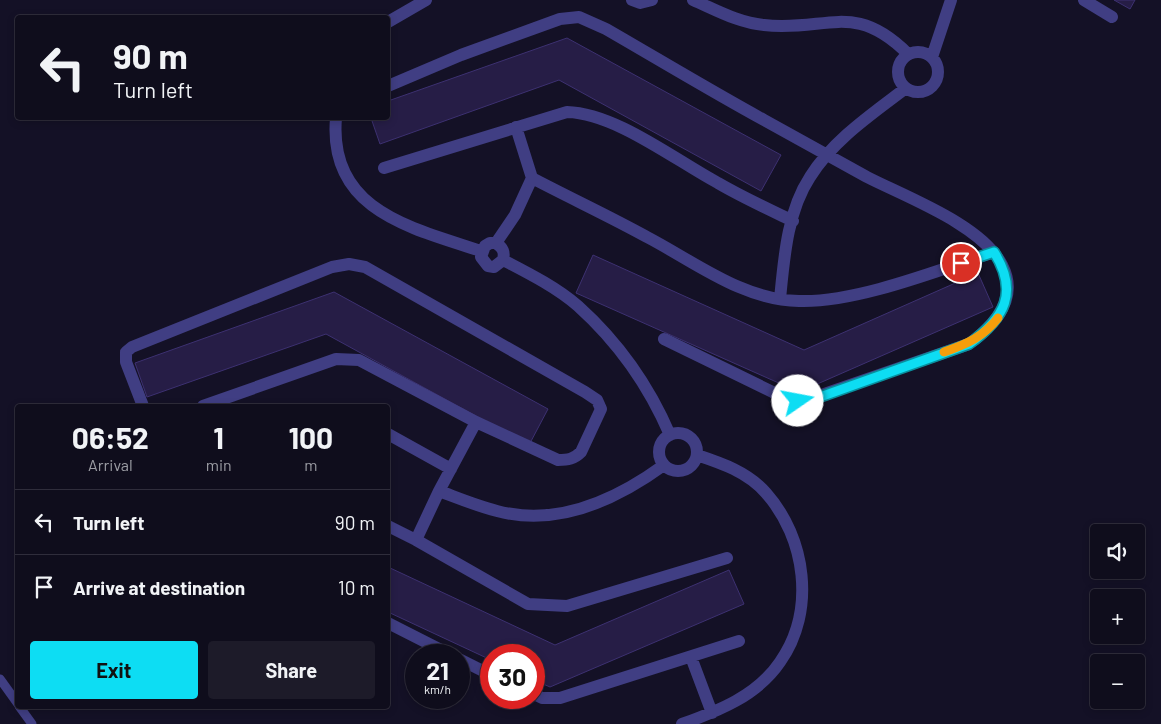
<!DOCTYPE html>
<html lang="en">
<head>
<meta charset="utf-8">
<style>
  body { margin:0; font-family:Barlow,sans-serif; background:#1d1b29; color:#f1f3f6; height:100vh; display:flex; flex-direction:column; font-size:19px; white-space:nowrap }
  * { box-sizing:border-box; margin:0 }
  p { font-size:16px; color:#9b9ca3 }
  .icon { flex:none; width:28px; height:28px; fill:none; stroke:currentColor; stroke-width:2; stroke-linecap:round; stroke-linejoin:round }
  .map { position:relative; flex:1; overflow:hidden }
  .panel { position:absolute; left:15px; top:404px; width:375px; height:305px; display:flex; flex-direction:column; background:#0f0d1c; border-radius:5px; box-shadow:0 2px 8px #0003,0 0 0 1px #2f2d3b }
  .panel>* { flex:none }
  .top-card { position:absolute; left:15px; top:15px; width:375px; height:105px; border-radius:5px; box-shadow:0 2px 8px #0003,0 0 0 1px #2f2d3b; background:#0f0d1c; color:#f1f3f6; overflow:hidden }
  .fabs { position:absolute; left:1090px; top:524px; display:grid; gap:10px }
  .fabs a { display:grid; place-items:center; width:55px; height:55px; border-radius:5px; background:#0f0d1c; box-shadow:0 2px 8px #0003,0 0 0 1px #2f2d3b; font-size:25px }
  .speed { position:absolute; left:405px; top:644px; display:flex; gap:10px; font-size:25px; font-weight:700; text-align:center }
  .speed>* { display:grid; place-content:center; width:65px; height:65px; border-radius:50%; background:#0f0d1c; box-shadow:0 2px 8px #0003,0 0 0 1px #2f2d3b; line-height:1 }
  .speed small { font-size:12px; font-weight:400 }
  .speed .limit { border:8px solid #d22; background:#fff; color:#111 }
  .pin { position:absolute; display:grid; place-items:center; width:42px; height:42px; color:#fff; margin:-21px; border:2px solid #fff; border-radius:50%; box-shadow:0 1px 5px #0007 }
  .me { position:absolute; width:55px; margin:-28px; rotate:78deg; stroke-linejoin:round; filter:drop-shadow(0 0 4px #0008) }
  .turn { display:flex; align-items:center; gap:18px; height:105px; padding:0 15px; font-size:22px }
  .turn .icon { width:65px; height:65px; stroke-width:2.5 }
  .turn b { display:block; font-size:35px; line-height:42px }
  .eta { display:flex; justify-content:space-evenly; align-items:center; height:85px; text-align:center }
  .eta b { font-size:30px; font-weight:700; line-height:35px }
  .primary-button { display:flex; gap:10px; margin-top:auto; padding:10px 15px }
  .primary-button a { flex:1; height:58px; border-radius:5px; background:#0dddf3; color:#111; font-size:20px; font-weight:700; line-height:58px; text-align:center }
  .primary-button a+a { background:#1d1b29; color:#f1f3f6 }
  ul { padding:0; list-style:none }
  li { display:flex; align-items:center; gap:15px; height:65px; padding:0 15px; border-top:1px solid #2f2d3b }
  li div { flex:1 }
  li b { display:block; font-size:19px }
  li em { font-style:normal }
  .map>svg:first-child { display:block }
  .building { fill:#261d46; stroke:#3d3171 }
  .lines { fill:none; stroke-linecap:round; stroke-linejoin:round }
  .lane { stroke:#403e83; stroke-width:9 }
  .street { stroke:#403e83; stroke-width:12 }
  .route-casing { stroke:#08909e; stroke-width:12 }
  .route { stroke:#0dddf3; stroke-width:9 }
  .slow { stroke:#f59e0b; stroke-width:9 }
</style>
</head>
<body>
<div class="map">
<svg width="1161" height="724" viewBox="0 0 1161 724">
  <rect width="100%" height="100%" fill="#141126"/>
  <!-- building -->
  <path class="building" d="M1114,0H1135L1130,9Z
    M567,38L781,155L761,191L559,80L380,144L371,118H388V101Z
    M593,255L804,350L978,273L993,307L799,392L576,293Z
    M334,292L548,409L529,445L326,334L147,397L135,363Z
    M388,567L555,645L729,570L744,604L550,687L534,680V655H491V660L388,612Z"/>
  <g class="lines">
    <!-- lane -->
    <path class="lane" d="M0,679L18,704
      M19,706L32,724"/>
    <!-- street -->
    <path class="street" d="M632,0L640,3L652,0
      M693,0C716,10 739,23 764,25C827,32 854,0 908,54
      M1084,0L1112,17
      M388,22L426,0
      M898 72a20 20 0 1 1 40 0a20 20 0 1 1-40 0Z
      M932,57L951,0
      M388,86L461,55L560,19L579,17L606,29C658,59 711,91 764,120C798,139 832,158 867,177C906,197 982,225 1002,265C1019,298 995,325 969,344L807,400H789L664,339
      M336,118C328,211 412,228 481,251
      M384,168L567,112C615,113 675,160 718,183C742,197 768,209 793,221
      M532,178C570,198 609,216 647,237C695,262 742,300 799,301C856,303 939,270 994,252
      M496,243C503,248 505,252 503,260L494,267L488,266L481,257L485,246L490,243H496L515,215L532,178L516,127
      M503,260C528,273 556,287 578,306C618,342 649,386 670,435
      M780,299C784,259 787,212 810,177C833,140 872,114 906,88
      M143,406L126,362V352L132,347L332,267L349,264L365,267L585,392L597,400L601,409L581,452C574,459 568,460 558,460L476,422L359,360L336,359L203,406
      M659 452a19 19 0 1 1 38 0a19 19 0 1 1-38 0Z
      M388,434L451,469
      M439,491C458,498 477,506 497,511C557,527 616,500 664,465
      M388,526L416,540L439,491L476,422
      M416,540L528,604L567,606L727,558
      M388,623L451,655
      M691,657L712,713
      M459,659L491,675
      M534,694L542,698H560L739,641
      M682,724C718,711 757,696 780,662C816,611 806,538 766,493C748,472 721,463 697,455"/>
  </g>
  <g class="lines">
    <defs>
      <path id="route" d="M798,401L820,397L969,344C1005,318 1019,292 994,252L961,263"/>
    </defs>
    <!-- route casing -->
    <use href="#route" class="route-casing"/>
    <!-- route -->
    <use href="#route" class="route"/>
    <!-- slow -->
    <path class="slow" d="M944,352C967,344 983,337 998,318"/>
  </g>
</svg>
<div class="fabs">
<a><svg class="icon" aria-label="sound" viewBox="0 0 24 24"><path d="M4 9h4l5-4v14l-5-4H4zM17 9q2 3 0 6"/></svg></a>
<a>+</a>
<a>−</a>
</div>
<div class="speed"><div>21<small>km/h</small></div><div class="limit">30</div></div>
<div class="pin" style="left:961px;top:263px;background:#d93025"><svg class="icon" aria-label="arrive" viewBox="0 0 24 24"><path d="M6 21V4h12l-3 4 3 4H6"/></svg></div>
<svg class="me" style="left:798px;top:401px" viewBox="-20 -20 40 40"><circle r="19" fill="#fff"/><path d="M0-13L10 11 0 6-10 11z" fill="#0dddf3"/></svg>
<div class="top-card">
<div class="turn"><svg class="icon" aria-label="left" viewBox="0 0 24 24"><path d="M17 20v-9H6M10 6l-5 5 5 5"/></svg><div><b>90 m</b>Turn left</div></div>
</div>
<section class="panel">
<div class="eta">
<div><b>06:52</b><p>Arrival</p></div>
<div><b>1</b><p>min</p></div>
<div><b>100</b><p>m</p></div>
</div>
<ul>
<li><svg class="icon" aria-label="left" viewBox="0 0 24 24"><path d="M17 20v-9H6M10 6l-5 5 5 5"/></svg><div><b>Turn left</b></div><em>90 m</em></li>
<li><svg class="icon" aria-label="arrive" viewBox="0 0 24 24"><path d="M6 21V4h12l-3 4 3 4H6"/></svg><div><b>Arrive at destination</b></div><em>10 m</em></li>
</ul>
<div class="primary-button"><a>Exit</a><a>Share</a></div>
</section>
</div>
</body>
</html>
